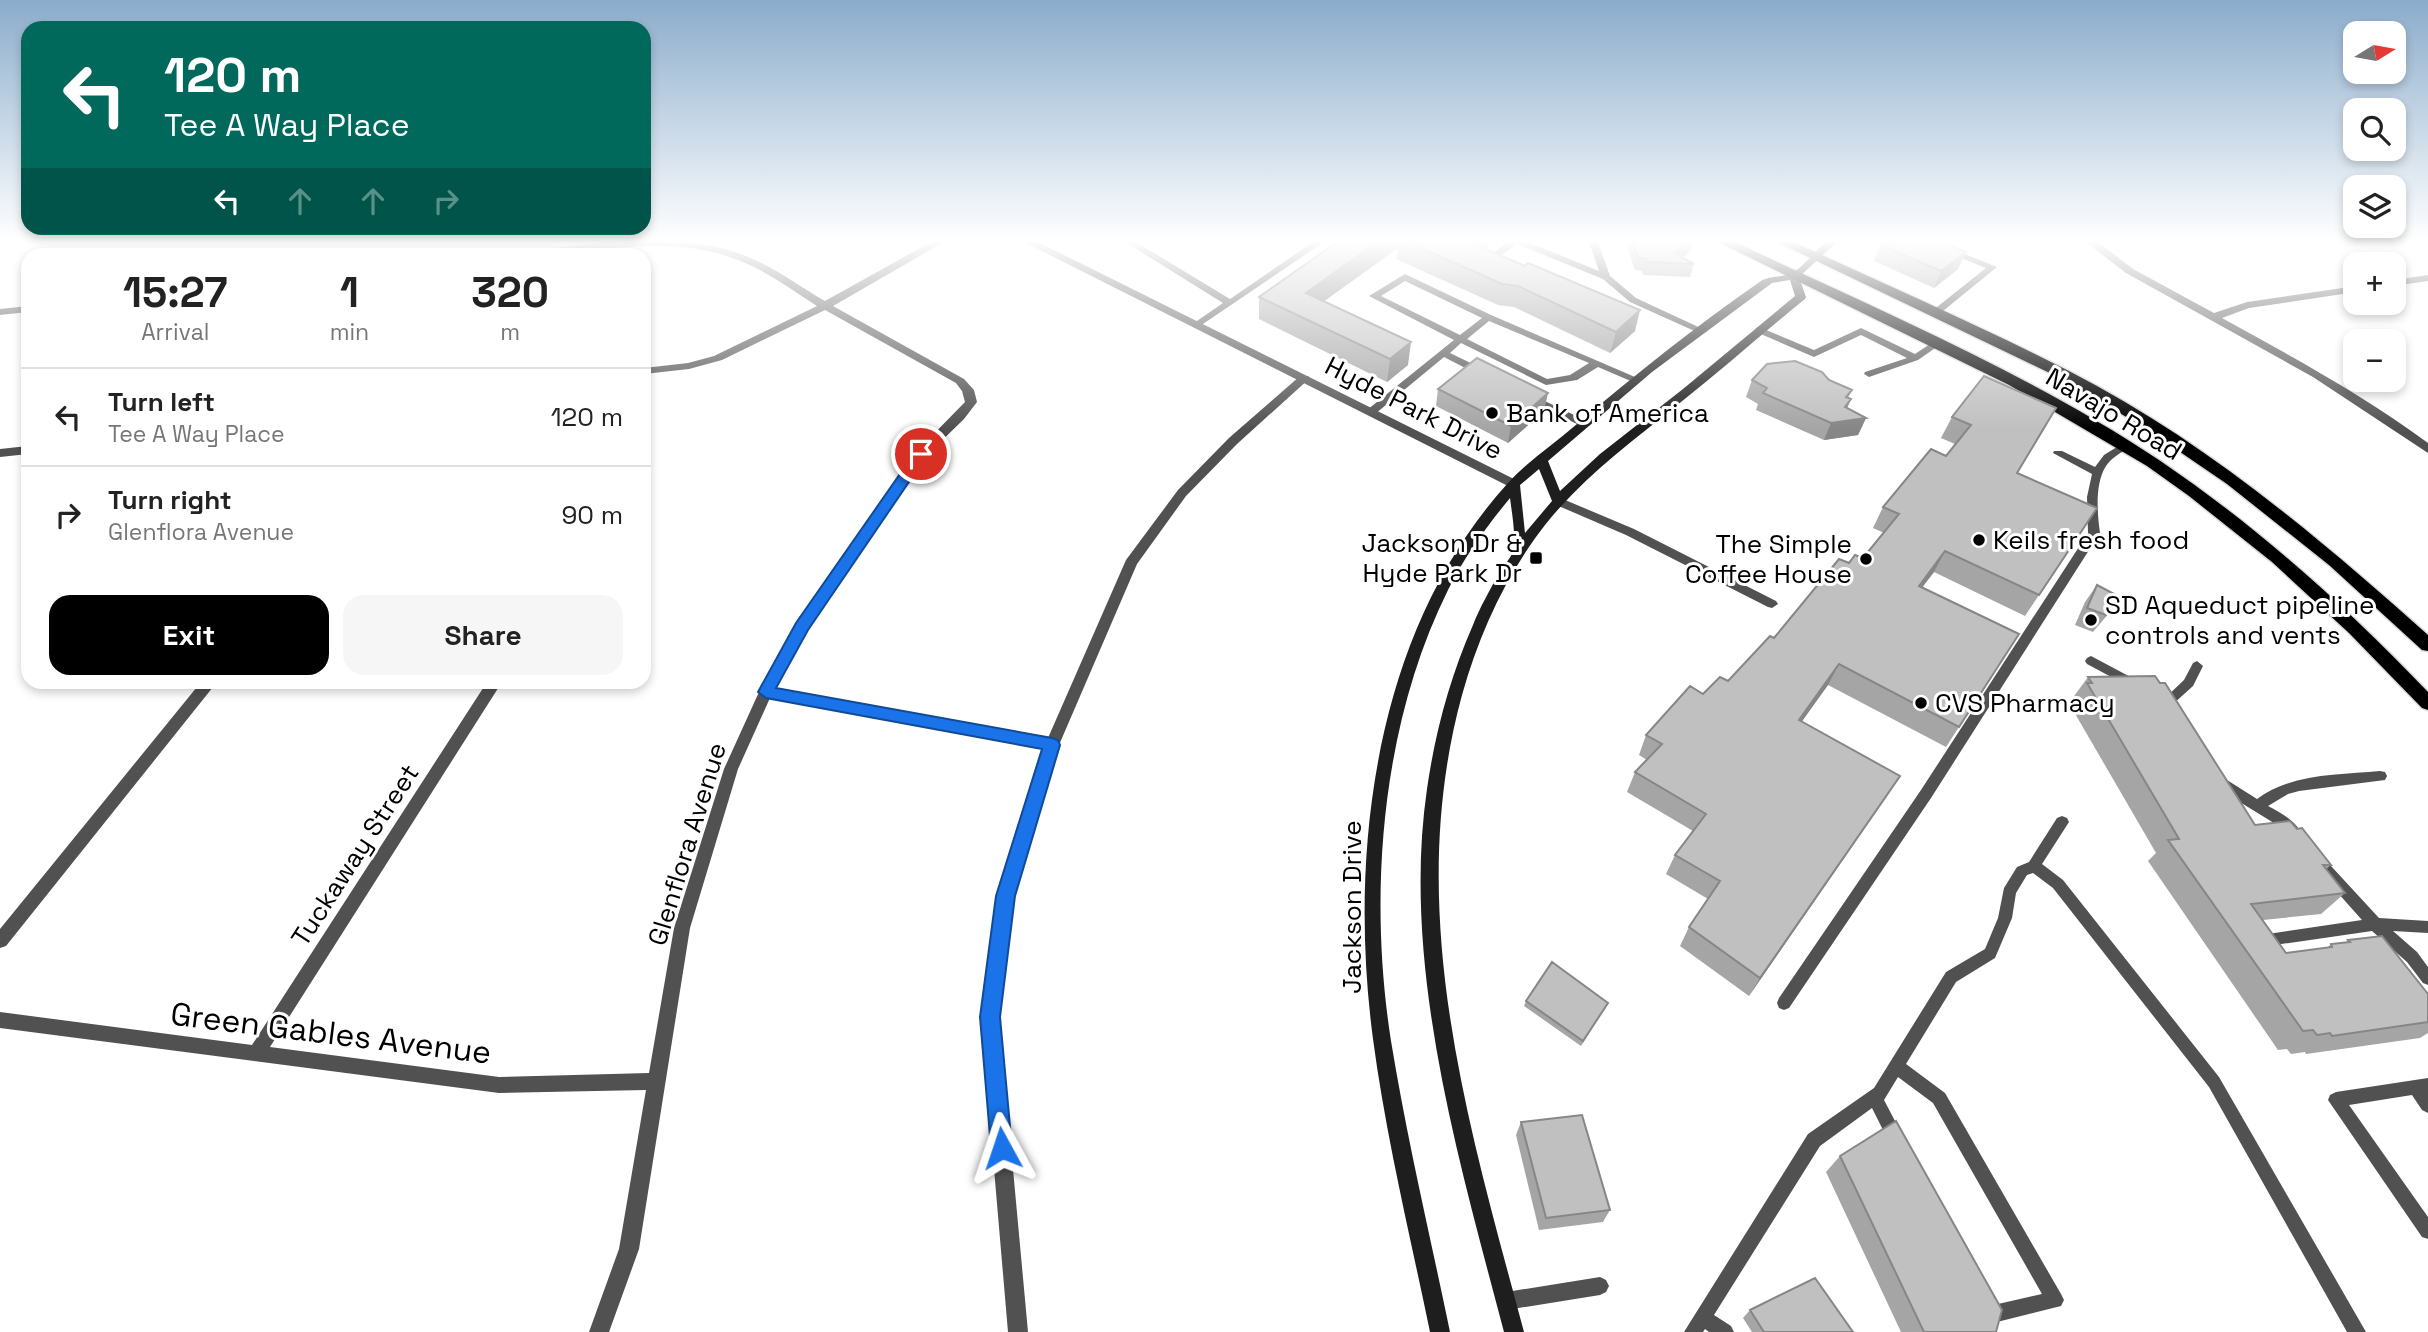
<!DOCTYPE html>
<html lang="en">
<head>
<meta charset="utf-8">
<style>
  body { margin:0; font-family:"Space Grotesk",sans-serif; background:#f6f6f6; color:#222; height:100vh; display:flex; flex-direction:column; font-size:26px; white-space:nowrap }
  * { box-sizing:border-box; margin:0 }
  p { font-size:23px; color:#767676 }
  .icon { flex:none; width:38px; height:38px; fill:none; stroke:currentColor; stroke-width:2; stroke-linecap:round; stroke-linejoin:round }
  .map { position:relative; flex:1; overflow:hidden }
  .side { position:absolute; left:21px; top:248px; width:630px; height:441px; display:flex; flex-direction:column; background:#fff; border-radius:21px; box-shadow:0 4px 10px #0003 }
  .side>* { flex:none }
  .hud { position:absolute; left:21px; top:21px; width:630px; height:214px; border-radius:21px; box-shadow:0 4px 10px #0003; background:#00695c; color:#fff; overflow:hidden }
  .needle { width:46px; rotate:79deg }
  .buttons { position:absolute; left:2343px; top:21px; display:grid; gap:14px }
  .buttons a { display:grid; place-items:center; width:63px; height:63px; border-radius:14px; background:#fff; box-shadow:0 4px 10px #0003; font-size:35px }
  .pin { position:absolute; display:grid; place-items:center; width:60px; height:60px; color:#fff; margin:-30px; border:4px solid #fff; border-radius:50%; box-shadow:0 2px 7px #0007 }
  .me { position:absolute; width:77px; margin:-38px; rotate:355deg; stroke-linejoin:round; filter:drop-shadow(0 0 5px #0008) }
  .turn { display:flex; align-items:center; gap:24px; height:147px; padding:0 28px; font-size:32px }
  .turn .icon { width:91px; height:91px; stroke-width:2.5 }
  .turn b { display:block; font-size:49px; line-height:60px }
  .lanes { display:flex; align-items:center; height:66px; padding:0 28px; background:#0003; justify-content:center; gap:35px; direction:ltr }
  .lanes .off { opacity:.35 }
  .eta { display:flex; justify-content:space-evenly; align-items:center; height:119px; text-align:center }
  .eta b { font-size:42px; font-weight:700; line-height:49px }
  .button { display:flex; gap:14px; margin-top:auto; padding:14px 28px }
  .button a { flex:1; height:80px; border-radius:21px; background:#000; color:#fff; font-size:28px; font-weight:700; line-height:80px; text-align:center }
  .button a+a { background:#f6f6f6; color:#222 }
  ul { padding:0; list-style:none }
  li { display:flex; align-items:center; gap:21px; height:98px; padding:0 28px; border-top:2px solid #e0e0e0 }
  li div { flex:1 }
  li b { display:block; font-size:26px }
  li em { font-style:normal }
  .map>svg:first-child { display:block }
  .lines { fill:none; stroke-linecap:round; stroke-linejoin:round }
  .primary-casing { stroke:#dbdbdb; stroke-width:3 }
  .service { fill:#515151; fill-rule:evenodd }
  .minor { fill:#515151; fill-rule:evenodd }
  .tertiary { fill:#515151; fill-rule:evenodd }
  .secondary { fill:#1e1e1e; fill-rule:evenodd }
  .primary { fill:#000; fill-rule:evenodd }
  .wall { fill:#a5a5a5 }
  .shaded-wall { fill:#868686 }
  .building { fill:#c0c0c0; stroke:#868686; stroke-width:2 }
  .route { fill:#1a73e8; stroke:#114b97; stroke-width:2 }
  .poi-dot { fill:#000; stroke:#fff; stroke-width:2.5 }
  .labels { text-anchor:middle; stroke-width:6; stroke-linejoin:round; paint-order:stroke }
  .street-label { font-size:26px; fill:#000; stroke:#fff }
  .poi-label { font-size:26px; fill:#000; stroke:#fff; text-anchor:start }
  .near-street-label { font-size:32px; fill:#000; stroke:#fff }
</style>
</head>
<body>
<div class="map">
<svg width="2428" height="1332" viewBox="0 0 2428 1332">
  <rect width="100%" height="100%" fill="#fff"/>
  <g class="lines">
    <defs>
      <path id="primary" d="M1718,242H1735C1878,310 2027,372 2159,460C2258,527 2346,606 2428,692V710L2422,708L2349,633L2272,562L2189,496L2147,466L2009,385Z
        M1777,242H1794C1886,285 1979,325 2069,371C2202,439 2317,536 2428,635V651L2422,650L2329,565L2227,484L2145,428L2060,378Z"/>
    </defs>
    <!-- primary casing -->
    <use href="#primary" class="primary-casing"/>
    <!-- service -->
    <path class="service" d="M1125,242H1136L1230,299L1313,242H1324L1197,328L1192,325L1194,323L1223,303Z
      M1453,242H1465L1492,254L1508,242H1528L1599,271L1589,242H1598L1610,276L1636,298L1707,331L1702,334L1699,333L1630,302L1603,279L1517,244L1493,261Z
      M1922,242H1935L1997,267L1938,315H1932V311L1986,268Z
      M1405,274L1491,315L1642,380L1637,383L1633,382L1598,367L1577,380L1546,385L1461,343L1450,353L1485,370V374H1477L1444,357L1375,414H1367V410L1454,340L1369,296ZM1405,281L1482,318L1460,335L1381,296ZM1489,321L1589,363L1570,375L1547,379L1467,339Z
      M1759,327L1814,350L1861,328L1915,354L1933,342H1939L1941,344L1918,360L1869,377L1864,374L1865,372L1907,358L1861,335L1814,357L1756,332V328Z
      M1532,395L1589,422L1590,424L1589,426H1581L1528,400L1527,398Z
      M2125,442L2130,445L2129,447C2121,453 2111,458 2106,466C2095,483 2097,512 2100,533L2098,536L1931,798L1789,1008L1784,1010L1779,1008L1777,1003L1779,998L1921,790L2088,533L2087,497L2092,474L2053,453L2054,451H2062L2095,467L2104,455Z
      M1558,497L1634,529L1776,601L1778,604L1772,608L1768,607L1626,535L1554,504L1553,501Z
      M2091,656L2138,681L2140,684L2138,687H2130L2087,664L2085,661L2087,658Z
      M2197,661L2203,666L2193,686L2172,705H2164L2162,702L2164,699L2184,680L2193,663Z
      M2380,771L2385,772L2387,776L2385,780L2299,791L2288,794L2268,806C2281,813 2293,819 2301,832L2299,836C2290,839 2287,834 2282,828L2217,788L2215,784L2217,780L2222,779L2227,780L2257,799C2292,773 2339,775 2380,771Z
      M2062,816L2067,818L2069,822L2042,864L2063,880L2219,1077L2366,1332H2347L2209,1087L2053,888L2033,873L2027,875L2016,893L2012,918L1995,958L1956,982L1906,1064L1945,1093L2061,1294L2064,1300L2061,1306L1993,1323L1987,1320L1982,1309L1985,1303L1991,1300L1998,1304L2042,1294L1933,1103L1898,1077L1884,1100L1905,1140L1903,1146L1897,1148L1891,1146L1872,1108L1820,1146L1714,1315L1731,1326L1734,1332H1709L1705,1329L1703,1332H1684L1808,1134L1874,1088L1946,972L1985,949L1998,918L2004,888L2017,867L2029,862L2057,818Z
      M2326,864L2331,866L2379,918L2428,921V933L2393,931L2417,952L2428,967V985L2423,983L2407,962L2372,931L2261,947L2256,946L2254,941L2256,936L2261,935L2362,920L2321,874L2319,870L2321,866Z
      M2428,1078V1113L2422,1110L2412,1095L2349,1105L2428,1217V1239L2422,1237L2328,1100L2330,1095L2336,1092Z
      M1600,1277L1606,1280L1609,1286L1606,1292L1600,1295L1506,1310L1500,1307L1497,1301L1500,1295L1506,1292Z"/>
    <!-- minor -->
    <path class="minor" d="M606,242C653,242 701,238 746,256C774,267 799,286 825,301L931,242H944L833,306L964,379L974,390L977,402L964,419L925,457L807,630L775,688L1048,738L1126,560L1178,490L1229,438L1300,376H1308L1310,378L1237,444L1186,496L1137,564L1059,745L1013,896L999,1017L1028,1332H1008L981,1017L997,896L1043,749L770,698L738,769L690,928L639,1249L609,1332H589L619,1249L646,1090L499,1093L0,1028V1012L252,1045L487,682H502L270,1047L499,1077L649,1073L674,928L724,769L759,692L797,623L917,451L965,402L962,391L956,383L825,310L722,360L689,369L644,374V368L688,363L714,356L817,306C792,290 767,271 738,260C666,231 584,256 509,256L514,253Z
      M2086,242H2098L2133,269L2214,313L2247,302L2356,286V292L2249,308L2222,318C2293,357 2363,395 2428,443V453L2313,377L2126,273Z
      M2428,275V281L2394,286V280Z
      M28,306V312L0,315V309Z
      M28,446V454L0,457V449Z
      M201,682H217L6,946L0,948V929Z"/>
    <!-- tertiary -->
    <path class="tertiary" d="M1024,242H1038L1518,481L1520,484L1518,487H1510Z"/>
    <!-- secondary -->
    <path class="secondary" d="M1825,242H1837L1799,277L1806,297L1805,299C1763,333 1723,369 1681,402C1633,441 1584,476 1545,525C1506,575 1479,634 1462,695C1403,911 1468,1123 1524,1332H1504C1459,1161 1401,966 1427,789C1435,733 1450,677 1473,625C1480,607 1490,590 1499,573C1503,566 1511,558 1513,551C1516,535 1512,514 1510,498C1487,526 1464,557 1448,590C1381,725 1368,894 1391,1041C1407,1139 1430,1235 1450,1332H1430C1410,1235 1386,1137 1373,1039C1348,851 1375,629 1508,483C1528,461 1554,444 1577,424C1636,374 1697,325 1761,281C1770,275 1782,278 1792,273C1804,266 1815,252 1825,242ZM1790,280L1795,296L1683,389L1600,454L1560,491L1548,461L1652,372L1772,283ZM1539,469L1552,501L1525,533L1520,485Z"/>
    <!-- primary -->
    <use href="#primary" class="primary"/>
  </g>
  <!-- wall -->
  <path class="wall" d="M1337,242H1492L1485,248L1477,245L1635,331L1610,353L1514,307L1498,305L1396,259L1398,248L1324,301L1408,365L1387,382L1259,319V297Z
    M1630,242H1693L1690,252L1682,257L1694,264L1690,277L1643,275L1642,271L1635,270L1628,250Z
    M1881,245L1958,269L1934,288L1874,261Z
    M1984,376L2017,473L2097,508L2025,616L1934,572L1922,587L2019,634L1946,747L1828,685L1801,722L1900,776L1749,996L1680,946L1689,927L1708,899L1666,874L1675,855L1693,831L1627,792L1635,772L1647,760L1639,755L1646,735L1703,694L1728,681L1774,638L1849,563L1863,558L1884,533L1873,528L1883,507L1946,456L1955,444L1941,438L1952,417Z
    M1752,380H1829L1852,390L1848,398L1851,399L1847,408L1866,418L1858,435L1824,440L1756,410L1758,404L1746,397Z
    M1438,389L1544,411L1508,443L1436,406Z
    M2097,585L2120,597L2093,632L2075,625L2085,602Z
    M2088,677L2255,825L2297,829L2331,865L2326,869L2345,893L2321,914L2263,920L2286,953L2327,948L2331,944L2346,943L2348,940L2428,994V1033L2420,1038L2306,1054L2305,1052L2291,1054L2287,1049L2278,1050L2148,861L2156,853L2070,705L2073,701L2072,699Z
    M1526,1001L1608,1003L1581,1046L1524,1006Z
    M1521,1122L1610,1210L1603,1222L1539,1230L1516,1135Z
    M1840,1156L1996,1332H1901L1826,1172Z
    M1750,1310L1853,1332H1752L1743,1318Z"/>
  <!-- shaded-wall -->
  <path class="shaded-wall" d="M1377,242H1398V248L1305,315L1306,293Z
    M1486,242H1492L1485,248Z
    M1689,242H1693L1690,252L1674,263V253Z
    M1966,252L1958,269L1934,288L1941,271Z
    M1640,310L1635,331L1610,353L1616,332Z
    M1411,342L1408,365L1387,382L1390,359Z
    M1548,393L1544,411L1508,443L1511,426Z
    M1851,399L1843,417L1866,418L1858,435L1824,440L1831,423Z
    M1945,551L1934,572L1908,606L1919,586Z
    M2120,597L2108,614L2093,632L2106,615Z
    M1839,664L1828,685L1788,741L1799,720Z
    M1900,776L1887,796L1749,996L1760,978Z"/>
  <!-- building -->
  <path class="building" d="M1337,242H1377L1306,293L1411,342L1390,359L1259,297Z
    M1408,242H1470L1525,266L1528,263L1640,310L1616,332L1518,286L1502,284Z
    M1633,242H1689L1674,253L1694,264L1647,262L1646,258H1638Z
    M1884,242H1943L1966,252L1941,271L1881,245Z
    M1477,358L1548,393L1511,426L1438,389Z
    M1795,361L1822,372L1829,380L1852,390L1846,397L1851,399L1845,407L1866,418L1831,423L1763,393L1767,388L1752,380L1767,364Z
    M1984,376L2056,408L2017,473L2097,508L2039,595L1945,551L1919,586L2019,634L1959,727L1839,664L1799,720L1900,776L1760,978L1689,927L1720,881L1675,855L1706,814L1635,772L1662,744L1646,735L1690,686L1703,694L1720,677L1728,681L1770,636L1774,638L1839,559L1849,563L1855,555L1863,558L1899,514L1883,507L1931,449L1946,456L1971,425L1952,417Z
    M2097,585L2120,597L2106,615L2087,608Z
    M2155,676L2160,683H2165L2255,825L2290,821L2297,829L2302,828L2331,865H2323L2345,893L2251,904L2286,953L2332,947L2331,944L2350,942L2348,940L2382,936L2428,994V1022L2332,1036L2330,1033L2317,1035L2313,1030L2303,1031L2168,840L2179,839L2087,683H2092L2088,677Z
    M1552,962L1608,1003L1583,1041L1526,1001Z
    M1582,1115L1610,1210L1546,1218L1521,1122Z
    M1896,1121L2002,1310L1996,1332H1924L1840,1156Z
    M1815,1278L1853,1332H1764L1750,1310Z"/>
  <!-- sky -->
  <linearGradient id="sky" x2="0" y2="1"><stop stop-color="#8baccb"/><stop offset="0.56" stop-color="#fff"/><stop offset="1" stop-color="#fff" stop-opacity="0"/></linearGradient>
  <rect width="2428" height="429" fill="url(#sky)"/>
  <!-- route -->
  <path class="route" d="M921,450L928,454L808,630L776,688L1052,738L1058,740L1060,745L1015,896L1000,1017L1012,1148L1009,1155L1002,1158L994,1155L991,1148L980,1017L996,896L1042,749L766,698L758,692L796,623L916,451Z"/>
  <!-- markers -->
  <g class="poi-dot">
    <circle cx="1492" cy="413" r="7"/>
    <circle cx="1979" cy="540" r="7"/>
    <rect x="1529" y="551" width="14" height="14" rx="3.5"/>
    <circle cx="1866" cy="559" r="7"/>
    <circle cx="2091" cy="620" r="7"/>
    <circle cx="1921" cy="703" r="7"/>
  </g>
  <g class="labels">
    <!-- street labels -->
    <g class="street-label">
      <text transform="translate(1414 408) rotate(27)" y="9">Hyde Park Drive</text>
      <text transform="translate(2114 414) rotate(31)" y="9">Navajo Road</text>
      <text transform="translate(687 844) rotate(-73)" y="9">Glenflora Avenue</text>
      <text transform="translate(355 855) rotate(-57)" y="9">Tuckaway Street</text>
      <text transform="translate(1352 907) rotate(-90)" y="9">Jackson Drive</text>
    </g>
    <!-- poi labels -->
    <g class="poi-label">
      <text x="1506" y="422">Bank of America</text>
      <text x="1993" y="549">Keils fresh food</text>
      <text x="1522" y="552" text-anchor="end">Jackson Dr &amp;<tspan x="1522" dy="30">Hyde Park Dr</tspan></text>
      <text x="1852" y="553" text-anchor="end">The Simple<tspan x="1852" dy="30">Coffee House</tspan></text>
      <text x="2105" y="614">SD Aqueduct pipeline<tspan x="2105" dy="30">controls and vents</tspan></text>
      <text x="1935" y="712">CVS Pharmacy</text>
    </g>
    <!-- near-street labels -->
    <g class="near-street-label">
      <text transform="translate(331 1033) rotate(7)" y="11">Green Gables Avenue</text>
    </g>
  </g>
</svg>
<div class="buttons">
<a><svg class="needle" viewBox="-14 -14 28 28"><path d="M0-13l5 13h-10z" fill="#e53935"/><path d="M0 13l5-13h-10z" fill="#767676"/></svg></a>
<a><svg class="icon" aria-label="search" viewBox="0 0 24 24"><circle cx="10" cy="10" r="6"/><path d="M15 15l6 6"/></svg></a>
<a><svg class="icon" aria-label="layers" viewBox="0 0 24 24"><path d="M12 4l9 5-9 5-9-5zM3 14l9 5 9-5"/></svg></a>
<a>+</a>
<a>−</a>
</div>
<div class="pin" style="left:921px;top:454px;background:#d93025"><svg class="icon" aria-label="arrive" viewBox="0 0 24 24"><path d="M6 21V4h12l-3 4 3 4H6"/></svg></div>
<svg class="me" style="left:1002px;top:1148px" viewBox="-20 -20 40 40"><path d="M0-17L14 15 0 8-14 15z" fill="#1a73e8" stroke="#fff" stroke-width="4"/></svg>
<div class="hud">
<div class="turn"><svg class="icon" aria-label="left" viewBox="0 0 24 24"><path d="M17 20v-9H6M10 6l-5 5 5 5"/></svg><div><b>120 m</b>Tee A Way Place</div></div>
<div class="lanes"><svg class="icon" aria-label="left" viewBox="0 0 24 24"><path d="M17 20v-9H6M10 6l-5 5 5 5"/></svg><svg class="icon off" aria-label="ahead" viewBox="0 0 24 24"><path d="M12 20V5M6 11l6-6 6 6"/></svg><svg class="icon off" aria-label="ahead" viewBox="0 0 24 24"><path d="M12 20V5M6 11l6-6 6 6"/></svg><svg class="icon off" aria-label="right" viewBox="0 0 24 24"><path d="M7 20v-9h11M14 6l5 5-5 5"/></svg></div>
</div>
<section class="side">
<div class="eta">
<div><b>15:27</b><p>Arrival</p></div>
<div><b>1</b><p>min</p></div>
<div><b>320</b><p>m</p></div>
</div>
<ul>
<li><svg class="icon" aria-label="left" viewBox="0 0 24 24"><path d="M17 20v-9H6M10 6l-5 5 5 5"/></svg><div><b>Turn left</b><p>Tee A Way Place</p></div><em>120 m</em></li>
<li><svg class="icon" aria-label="right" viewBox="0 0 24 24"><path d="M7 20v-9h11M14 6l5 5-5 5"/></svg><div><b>Turn right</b><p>Glenflora Avenue</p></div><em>90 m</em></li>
</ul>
<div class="button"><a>Exit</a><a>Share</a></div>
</section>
</div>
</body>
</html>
